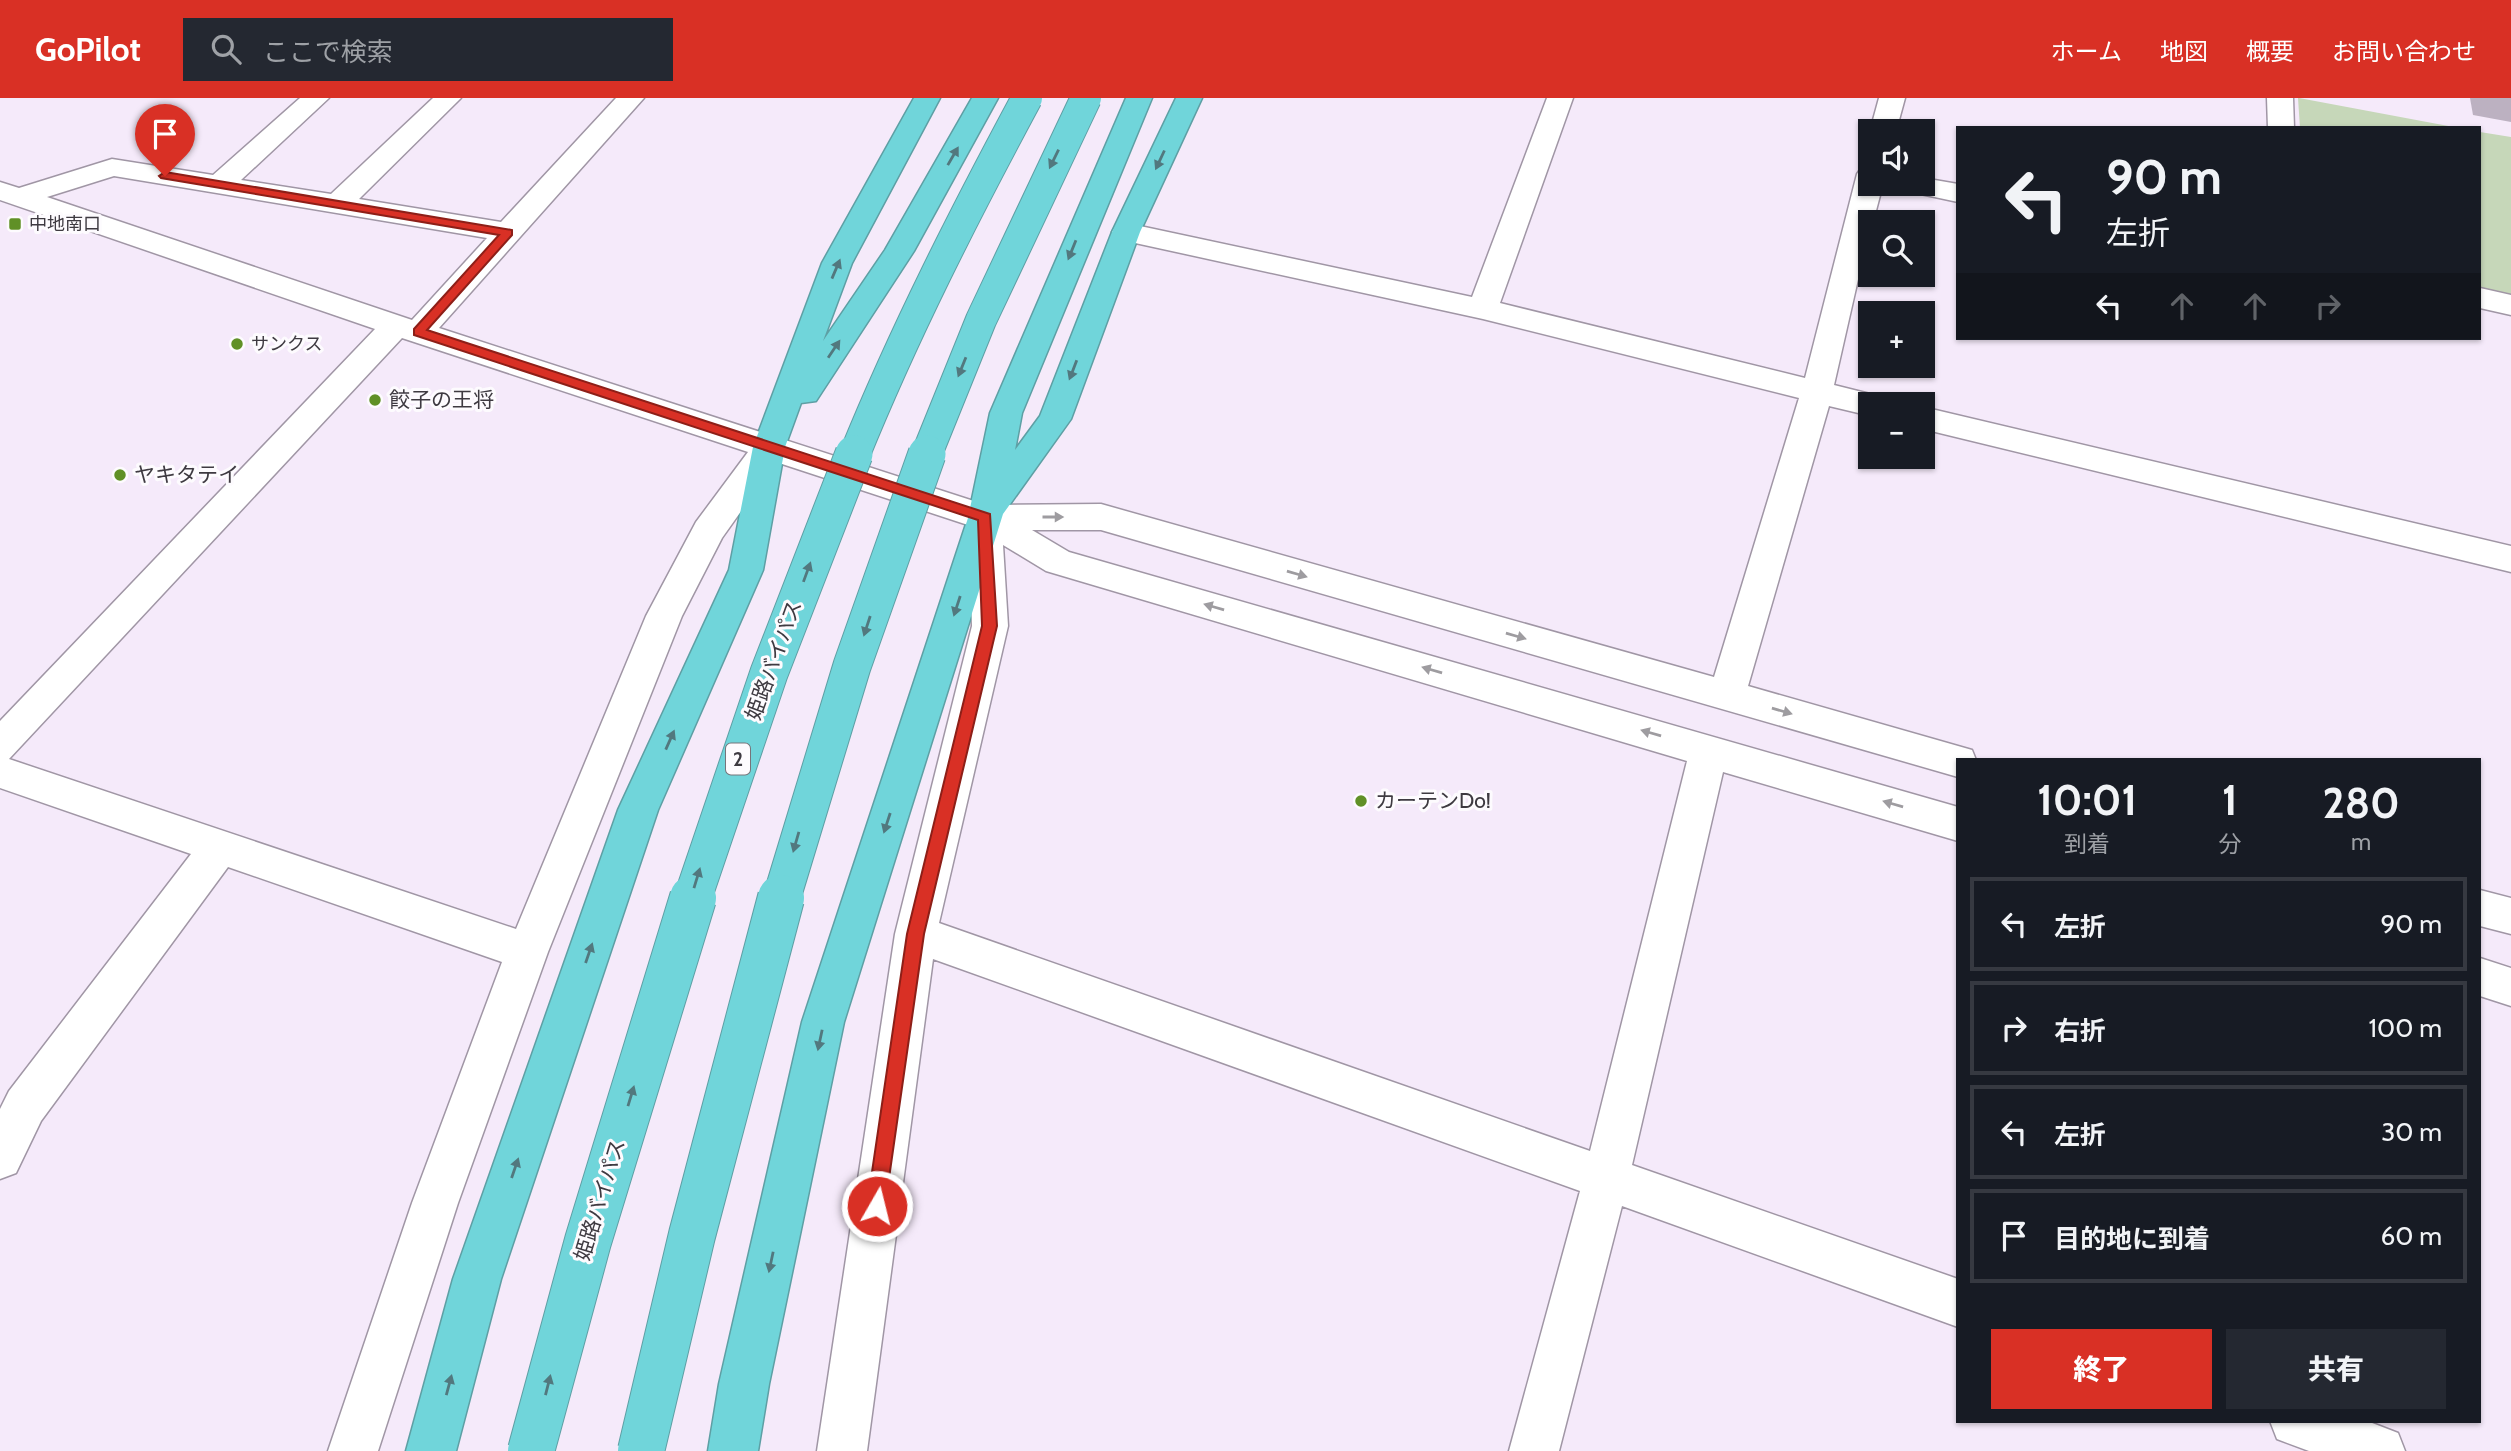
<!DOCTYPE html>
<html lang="ja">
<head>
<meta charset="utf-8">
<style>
  body { margin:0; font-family:Cabin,"Noto Sans JP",sans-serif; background:#242831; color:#f1f3f6; height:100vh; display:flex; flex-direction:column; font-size:26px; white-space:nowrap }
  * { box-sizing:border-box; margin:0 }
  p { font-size:23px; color:#9ea1a6 }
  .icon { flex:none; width:38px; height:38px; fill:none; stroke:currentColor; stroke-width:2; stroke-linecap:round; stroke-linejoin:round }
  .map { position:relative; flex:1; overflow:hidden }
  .panel { position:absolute; left:1956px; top:660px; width:525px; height:665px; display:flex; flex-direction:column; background:#171b24; border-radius:0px; box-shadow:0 2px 5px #0004 }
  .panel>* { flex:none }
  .top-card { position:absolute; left:1956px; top:28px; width:525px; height:214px; border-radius:0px; box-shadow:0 2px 5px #0004; background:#171b24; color:#f1f3f6; overflow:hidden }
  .tools { position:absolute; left:1858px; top:21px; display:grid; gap:14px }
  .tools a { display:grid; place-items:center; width:77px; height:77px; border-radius:0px; background:#171b24; box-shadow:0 2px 5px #0004; font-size:35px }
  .pin { position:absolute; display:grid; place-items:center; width:60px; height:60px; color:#fff; margin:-72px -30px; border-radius:50% 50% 50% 0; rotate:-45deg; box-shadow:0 0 7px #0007 }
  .pin .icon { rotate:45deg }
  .me { position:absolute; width:77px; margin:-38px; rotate:8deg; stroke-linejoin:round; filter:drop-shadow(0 0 5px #0008) }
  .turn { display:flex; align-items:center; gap:24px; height:147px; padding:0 35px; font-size:32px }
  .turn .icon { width:91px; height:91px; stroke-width:2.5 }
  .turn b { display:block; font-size:49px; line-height:60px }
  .lanes { display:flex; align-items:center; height:66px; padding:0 35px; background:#0003; justify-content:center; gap:35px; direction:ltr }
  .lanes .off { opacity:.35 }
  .eta { display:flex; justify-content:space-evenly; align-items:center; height:119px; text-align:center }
  .eta b { font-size:42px; font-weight:800; line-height:49px }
  .button { display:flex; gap:14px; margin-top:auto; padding:14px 35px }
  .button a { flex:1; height:80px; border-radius:0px; background:#d93025; color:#fff; font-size:28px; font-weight:800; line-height:80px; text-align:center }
  .button a+a { background:#242831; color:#f1f3f6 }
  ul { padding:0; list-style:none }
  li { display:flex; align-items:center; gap:21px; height:94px; margin:0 14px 10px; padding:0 21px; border:4px solid #363941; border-radius:0px }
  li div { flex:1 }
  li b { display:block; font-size:26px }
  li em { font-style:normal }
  header { display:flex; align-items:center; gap:42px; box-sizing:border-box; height:98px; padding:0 35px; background:#d93025; color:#fff }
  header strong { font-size:33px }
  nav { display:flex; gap:38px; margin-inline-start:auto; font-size:24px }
  .search { width:490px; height:63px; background:#242831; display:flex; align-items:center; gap:18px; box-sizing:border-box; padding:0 24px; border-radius:0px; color:#9ea1a6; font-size:26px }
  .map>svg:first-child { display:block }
  .green { fill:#c6d7b9 }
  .building { fill:#bcb1c1 }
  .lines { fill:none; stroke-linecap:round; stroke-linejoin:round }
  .minor-casing { stroke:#a096a5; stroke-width:3 }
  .highway-casing { stroke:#5e9fa4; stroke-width:3 }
  .minor { fill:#fff; fill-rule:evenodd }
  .highway { fill:#70d5da; fill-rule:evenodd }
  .highway-bridge-far2-casing { stroke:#5e9fa4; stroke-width:32; stroke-linecap:butt }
  .highway-bridge-far1-casing { stroke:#5e9fa4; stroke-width:39; stroke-linecap:butt }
  .highway-bridge-casing { stroke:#5e9fa4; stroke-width:48; stroke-linecap:butt }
  .highway-bridge-far2 { stroke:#70d5da; stroke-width:30 }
  .highway-bridge-far1 { stroke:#70d5da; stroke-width:37 }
  .highway-bridge { stroke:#70d5da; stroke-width:46 }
  .oneway { fill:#52787e }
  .oneway2 { fill:#9e9ca0 }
  .route { fill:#d93025; stroke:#8d1f18; stroke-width:2 }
  .poi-dot { fill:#609026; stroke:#fdfbfe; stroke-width:2.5 }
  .labels { text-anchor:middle; stroke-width:6; stroke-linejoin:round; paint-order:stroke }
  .far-poi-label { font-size:18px; fill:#3e3a41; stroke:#fdfbfe; text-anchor:start }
  .shield { fill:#fdfbfe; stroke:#77747a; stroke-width:2 }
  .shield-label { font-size:19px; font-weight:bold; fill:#3e3a41 }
  .poi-label { font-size:21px; fill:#3e3a41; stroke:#fdfbfe; text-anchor:start }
  .street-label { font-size:21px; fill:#3e3a41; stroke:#fdfbfe }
</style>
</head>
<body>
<header>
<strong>GoPilot</strong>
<div class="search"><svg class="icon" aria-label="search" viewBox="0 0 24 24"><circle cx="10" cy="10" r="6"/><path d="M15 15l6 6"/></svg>ここで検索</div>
<nav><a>ホーム</a><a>地図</a><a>概要</a><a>お問い合わせ</a></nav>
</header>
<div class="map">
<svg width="2511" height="1353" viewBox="0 0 2511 1353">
  <rect width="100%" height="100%" fill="#f5eafa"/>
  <!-- green -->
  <path class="green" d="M2298,0H2299L2459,30H2300Z
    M2480,34L2511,39V198L2480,192Z"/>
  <!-- building -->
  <path class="building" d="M2470,0H2511V24L2473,17Z"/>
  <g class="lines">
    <defs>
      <path id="minor" d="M300,0H329L241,82L331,96L433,0H461L359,101L501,124L616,0H644L439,230L986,407L1101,406L1714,579L1799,300L1483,221L1126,143L1116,140L1112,134L1116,128L1126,125L1472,199L1547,0H1573L1500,205L1805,280L1857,76L1861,70L1871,68V86H1883L1873,124H1871L1834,287L1882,299L1886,306H1871V318L1829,308L1748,588L1972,652L1976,662H1958V679L1101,432H1032L1069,454L1958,709V743L1723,674L1632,1067L1958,1181V1229L1622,1108L1559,1353H1509L1580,1093L933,861L867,1353H817L895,836L972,528L968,427L776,364L722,440L682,518L548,854L458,1105L378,1353H328L412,1105L502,864L228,769L41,1023L16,1075L0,1081V1011L9,993L191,756L0,690V623L375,231L0,102V84L19,90L112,61L213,77ZM114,78L487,140L412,222L47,99ZM402,240L748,354L696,424L646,518L516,831L9,661ZM1003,447L1046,473L1687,663L1590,1053L939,825L1008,528Z
        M1879,0H1905L1896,33H1870Z
        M2267,0H2293L2294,30H2268Z
        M1923,80L1958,86V104L1902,92L1898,86H1923Z
        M2480,190L2511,197V217L2480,210Z
        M1923,309L2511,448V474L1923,331Z
        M2480,792L2511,800V836L2480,828Z
        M2480,860L2511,870V908L2480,898Z
        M2270,1323H2367L2398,1335L2405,1353H2309L2277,1341Z"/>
      <path id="highway" d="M914,0H940L852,165L823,243L885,152L972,0H998L914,153L816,303L801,305L785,349L763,472L658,712L501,1181L456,1353H406L453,1181L618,712L729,472L753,349L822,165Z
        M1126,0H1152L1022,315L1015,352L1040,318L1112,134L1176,0H1202L1140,134L1071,321L1003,416L844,924L769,1286L758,1353H708L719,1286L802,924L968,420L990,315Z"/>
    </defs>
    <!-- minor casing -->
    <use href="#minor" class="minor-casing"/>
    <!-- highway casing -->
    <use href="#highway" class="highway-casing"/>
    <!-- minor -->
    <use href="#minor" class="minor"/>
    <!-- highway -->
    <use href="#highway" class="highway"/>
    <defs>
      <path id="highway-bridge-far2" d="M854,358C904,235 964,117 1027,0
        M926,358L981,222L1086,0"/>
      <path id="highway-bridge-far1" d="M692,802L769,575L854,356
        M781,802L852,568L927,356"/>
      <path id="highway-bridge" d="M531,1353L588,1143L693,800
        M641,1353L692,1137L781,800"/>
    </defs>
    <!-- highway-bridge-far2 casing -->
    <use href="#highway-bridge-far2" class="highway-bridge-far2-casing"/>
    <!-- highway-bridge-far1 casing -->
    <use href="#highway-bridge-far1" class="highway-bridge-far1-casing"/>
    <!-- highway-bridge casing -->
    <use href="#highway-bridge" class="highway-bridge-casing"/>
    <!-- highway-bridge-far2 -->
    <use href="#highway-bridge-far2" class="highway-bridge-far2"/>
    <!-- highway-bridge-far1 -->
    <use href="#highway-bridge-far1" class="highway-bridge-far1"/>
    <!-- highway-bridge -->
    <use href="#highway-bridge" class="highway-bridge"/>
  </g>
  <!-- one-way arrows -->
  <defs><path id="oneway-solid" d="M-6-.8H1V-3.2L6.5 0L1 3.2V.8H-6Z" transform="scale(1.75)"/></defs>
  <g class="oneway">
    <use href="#oneway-solid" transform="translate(953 58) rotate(-60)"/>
    <use href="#oneway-solid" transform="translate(1054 61) rotate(116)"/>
    <use href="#oneway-solid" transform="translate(1160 62) rotate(115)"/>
    <use href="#oneway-solid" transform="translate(1072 152) rotate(112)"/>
    <use href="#oneway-solid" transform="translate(836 171) rotate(-67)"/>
    <use href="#oneway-solid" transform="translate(834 251) rotate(-56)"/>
    <use href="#oneway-solid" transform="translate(962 269) rotate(112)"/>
    <use href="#oneway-solid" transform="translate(1073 272) rotate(111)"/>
    <use href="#oneway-solid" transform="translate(807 474) rotate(-70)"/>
    <use href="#oneway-solid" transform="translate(957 508) rotate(108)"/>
    <use href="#oneway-solid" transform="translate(867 528) rotate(108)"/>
    <use href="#oneway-solid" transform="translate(670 642) rotate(-66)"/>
    <use href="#oneway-solid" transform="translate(887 725) rotate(108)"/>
    <use href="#oneway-solid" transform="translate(796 744) rotate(106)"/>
    <use href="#oneway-solid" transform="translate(697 780) rotate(-73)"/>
    <use href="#oneway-solid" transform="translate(589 855) rotate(-71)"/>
    <use href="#oneway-solid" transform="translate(820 942) rotate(102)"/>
    <use href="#oneway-solid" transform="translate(631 998) rotate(-73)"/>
    <use href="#oneway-solid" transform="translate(515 1070) rotate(-71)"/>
    <use href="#oneway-solid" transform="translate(771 1164) rotate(102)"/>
    <use href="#oneway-solid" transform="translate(449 1287) rotate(-75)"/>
    <use href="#oneway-solid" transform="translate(548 1287) rotate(-76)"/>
  </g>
  <g class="oneway2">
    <use href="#oneway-solid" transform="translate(1053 419)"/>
    <use href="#oneway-solid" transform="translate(1297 476) rotate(16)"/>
    <use href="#oneway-solid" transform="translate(1214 509) rotate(-164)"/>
    <use href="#oneway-solid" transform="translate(1516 538) rotate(16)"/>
    <use href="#oneway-solid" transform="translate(1432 572) rotate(-164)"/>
    <use href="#oneway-solid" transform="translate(1782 613) rotate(16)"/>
    <use href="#oneway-solid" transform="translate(1651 635) rotate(-164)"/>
    <use href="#oneway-solid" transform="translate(1893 706) rotate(-164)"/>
  </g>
  <!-- route -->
  <path class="route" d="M165,74L512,132V137L427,232L990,416L997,528L924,836L884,1115L877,1118L870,1115L867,1108L907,836L982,528L978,422L414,237V231L499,137L161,80L159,78Z"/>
  <!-- markers -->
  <g class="poi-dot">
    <rect x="8" y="119" width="14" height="14" rx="3.5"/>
    <circle cx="237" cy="246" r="7"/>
    <circle cx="375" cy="302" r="7"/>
    <circle cx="120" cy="377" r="7"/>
    <circle cx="1361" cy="703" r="7"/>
  </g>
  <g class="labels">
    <!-- far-poi labels -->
    <g class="far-poi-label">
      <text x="29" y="132">中地南口</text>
      <text x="251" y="252">サンクス</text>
    </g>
    <!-- shield labels -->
    <rect class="shield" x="726" y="645.5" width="24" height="31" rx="5"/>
    <g class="shield-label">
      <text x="738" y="668">2</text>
    </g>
    <!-- poi labels -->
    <g class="poi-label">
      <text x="389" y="309">餃子の王将</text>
      <text x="134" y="384">ヤキタテイ</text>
      <text x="1375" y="710">カーテンDo!</text>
    </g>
    <!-- street labels -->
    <g class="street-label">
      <text transform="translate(774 562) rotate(-70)" y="7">姫路バイパス</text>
      <text transform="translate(600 1102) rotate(-73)" y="7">姫路バイパス</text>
    </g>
  </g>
</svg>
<div class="tools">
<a><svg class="icon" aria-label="sound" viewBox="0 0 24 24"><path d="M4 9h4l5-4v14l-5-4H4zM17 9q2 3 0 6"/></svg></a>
<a><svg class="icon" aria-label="search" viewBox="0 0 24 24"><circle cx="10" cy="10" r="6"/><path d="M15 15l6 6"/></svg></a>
<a>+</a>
<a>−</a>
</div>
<div class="pin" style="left:165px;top:78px;background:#d93025"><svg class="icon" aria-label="arrive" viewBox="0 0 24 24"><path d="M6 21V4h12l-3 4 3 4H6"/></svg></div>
<svg class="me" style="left:877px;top:1108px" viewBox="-20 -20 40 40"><circle r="17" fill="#d93025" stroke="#fff" stroke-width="3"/><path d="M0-11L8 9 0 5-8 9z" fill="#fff"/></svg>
<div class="top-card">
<div class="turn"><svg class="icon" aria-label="left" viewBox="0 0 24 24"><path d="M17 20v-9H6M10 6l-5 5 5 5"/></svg><div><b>90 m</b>左折</div></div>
<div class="lanes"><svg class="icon" aria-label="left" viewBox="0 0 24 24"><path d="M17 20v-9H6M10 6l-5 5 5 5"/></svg><svg class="icon off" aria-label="ahead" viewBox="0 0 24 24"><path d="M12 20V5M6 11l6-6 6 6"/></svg><svg class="icon off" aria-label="ahead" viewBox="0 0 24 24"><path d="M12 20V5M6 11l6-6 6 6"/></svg><svg class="icon off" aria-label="right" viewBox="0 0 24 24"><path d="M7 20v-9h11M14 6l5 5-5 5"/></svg></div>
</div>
<section class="panel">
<div class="eta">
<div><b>10:01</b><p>到着</p></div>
<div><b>1</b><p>分</p></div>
<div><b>280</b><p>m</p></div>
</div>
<ul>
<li><svg class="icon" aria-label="left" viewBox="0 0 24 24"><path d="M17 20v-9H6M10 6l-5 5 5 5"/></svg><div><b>左折</b></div><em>90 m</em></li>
<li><svg class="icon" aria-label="right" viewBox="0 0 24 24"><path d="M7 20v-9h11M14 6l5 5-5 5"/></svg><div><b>右折</b></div><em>100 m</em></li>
<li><svg class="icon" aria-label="left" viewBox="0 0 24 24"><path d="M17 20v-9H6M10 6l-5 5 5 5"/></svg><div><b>左折</b></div><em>30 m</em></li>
<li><svg class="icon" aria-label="arrive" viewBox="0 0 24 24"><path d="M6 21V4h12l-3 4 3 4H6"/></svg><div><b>目的地に到着</b></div><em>60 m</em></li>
</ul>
<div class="button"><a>終了</a><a>共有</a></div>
</section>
</div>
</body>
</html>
